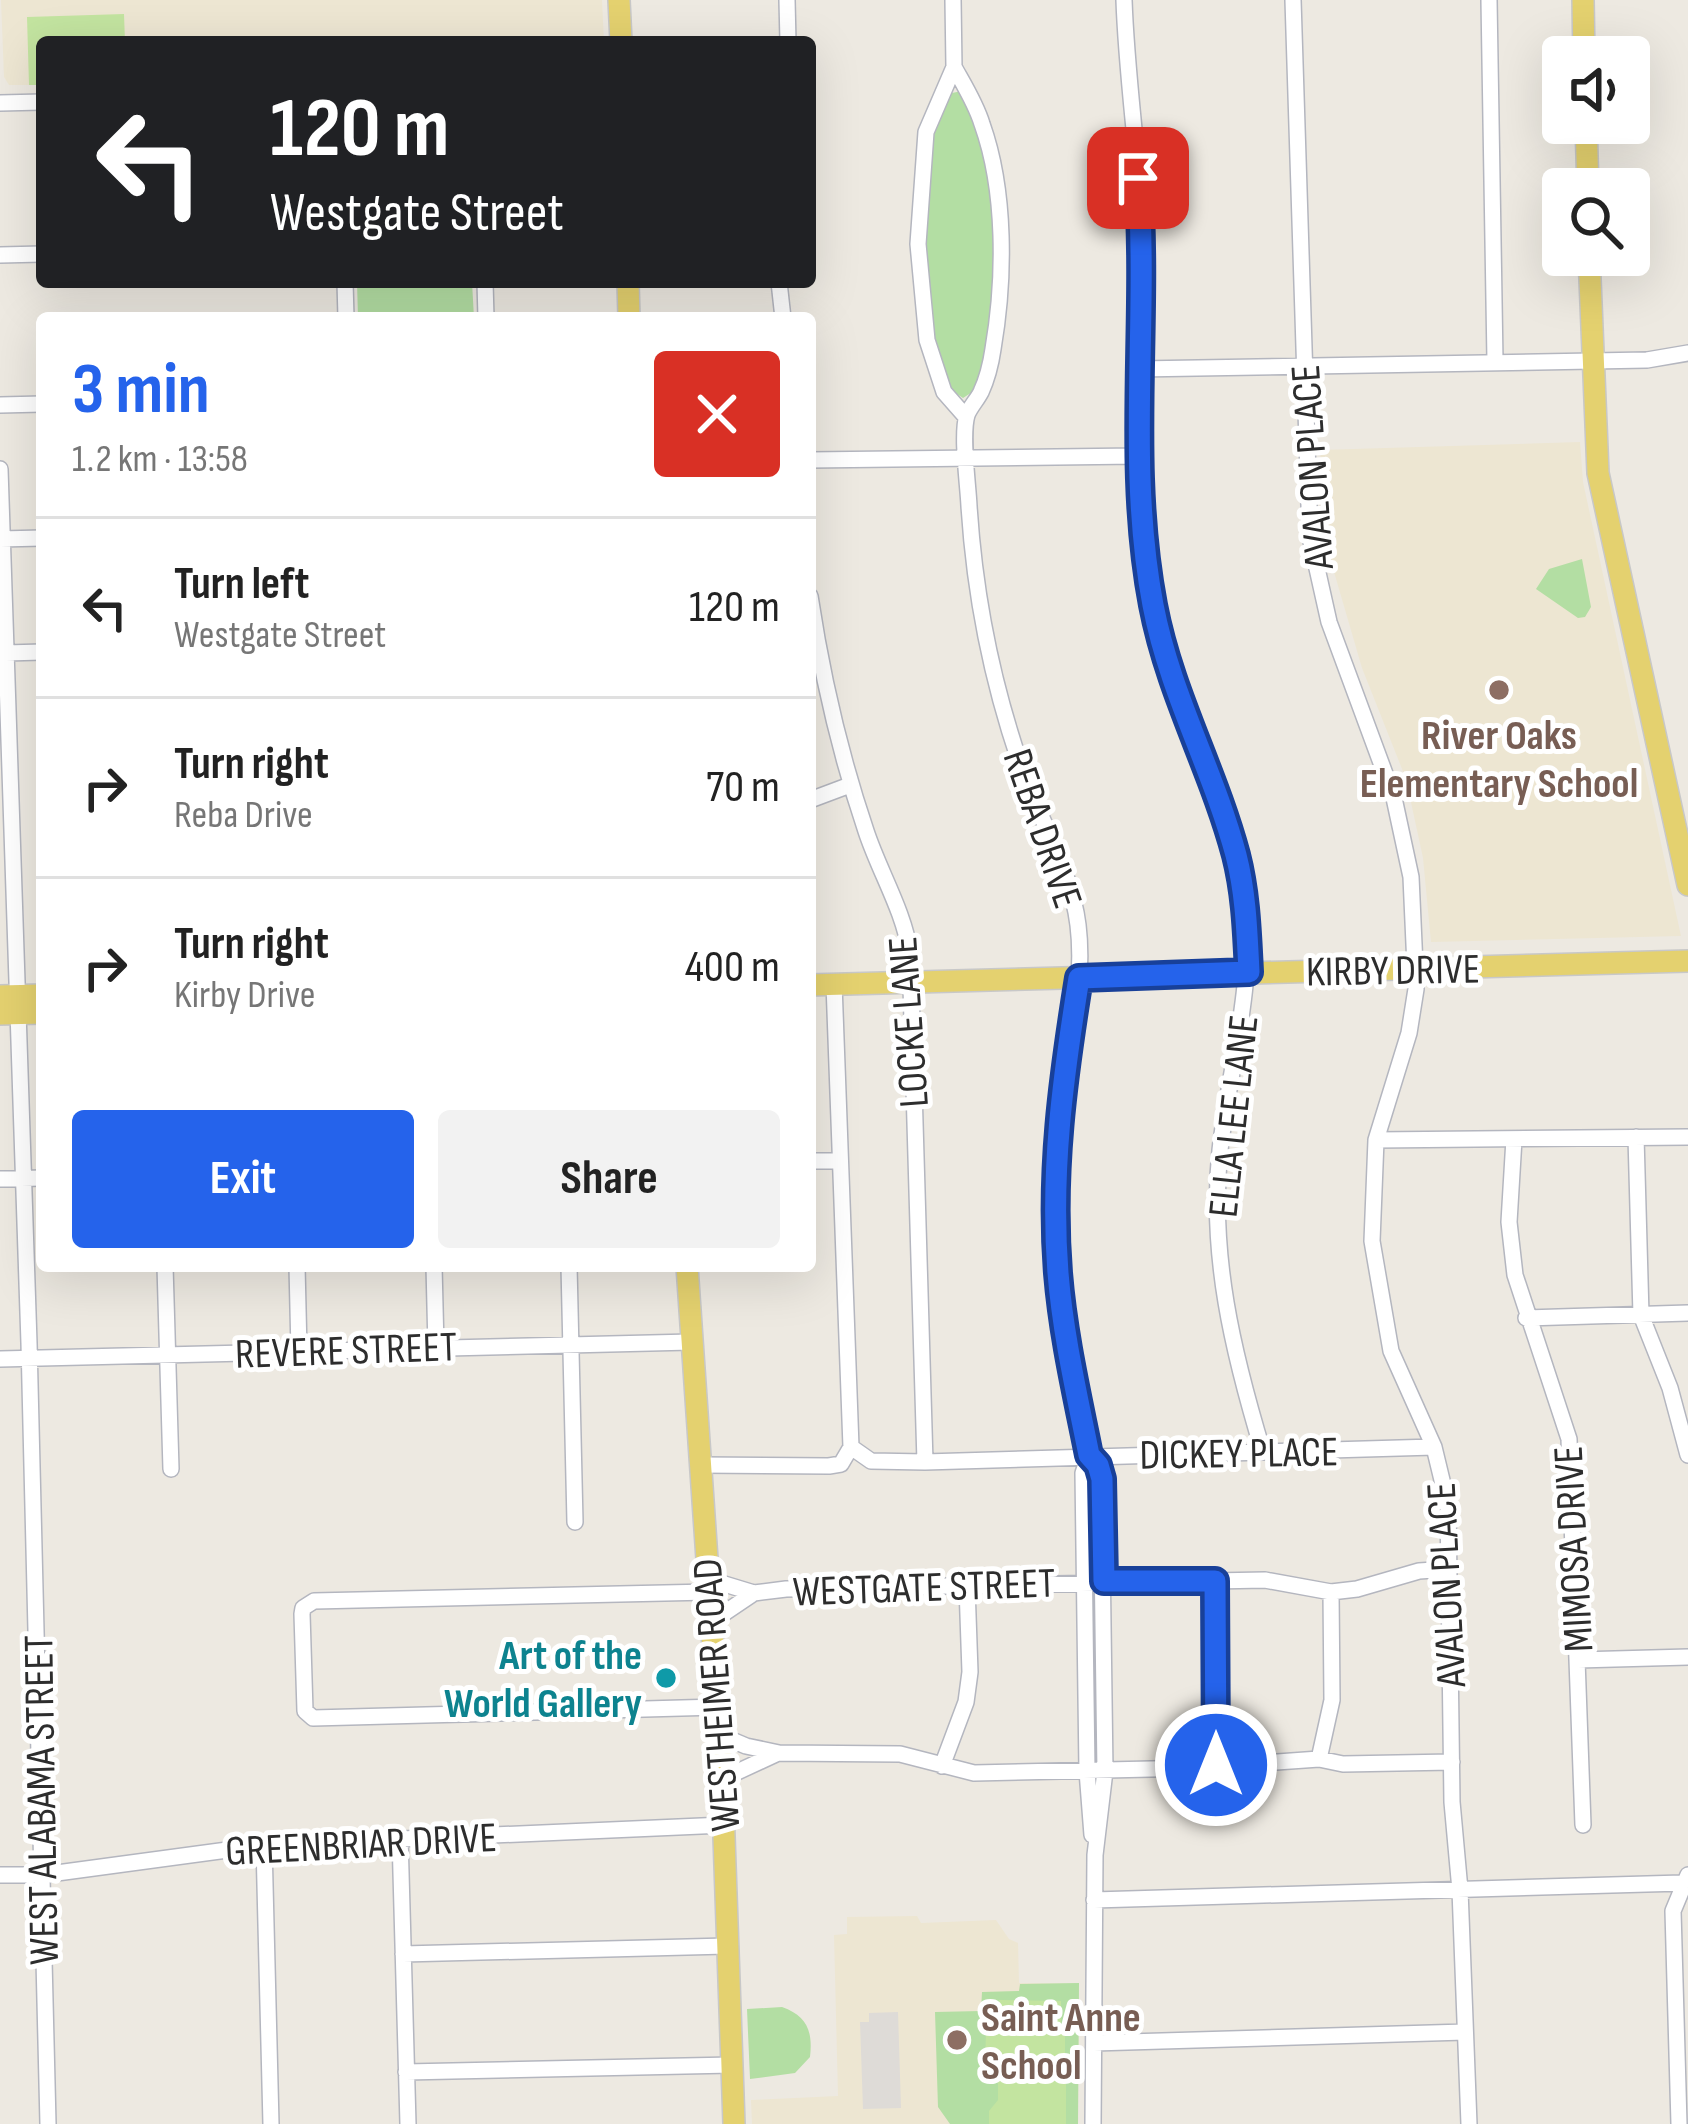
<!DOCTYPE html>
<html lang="en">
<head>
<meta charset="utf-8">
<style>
  body { margin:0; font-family:"Sofia Sans Condensed",sans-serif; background:#f2f2f2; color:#222; height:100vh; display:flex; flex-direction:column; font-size:45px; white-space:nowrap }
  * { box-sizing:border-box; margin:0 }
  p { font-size:39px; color:#767676 }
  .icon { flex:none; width:66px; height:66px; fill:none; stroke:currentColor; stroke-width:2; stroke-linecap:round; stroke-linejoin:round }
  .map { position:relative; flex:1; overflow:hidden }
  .panel { position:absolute; left:36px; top:312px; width:780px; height:960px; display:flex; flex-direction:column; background:#fff; border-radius:12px; box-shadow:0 12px 48px #0002 }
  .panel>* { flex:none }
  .banner { position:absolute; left:36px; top:36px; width:780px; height:252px; border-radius:12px; box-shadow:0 12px 48px #0002; background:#202124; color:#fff; overflow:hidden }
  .buttons { position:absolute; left:1542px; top:36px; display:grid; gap:24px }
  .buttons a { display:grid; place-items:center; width:108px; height:108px; border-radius:12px; background:#fff; box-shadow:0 12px 48px #0002; font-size:60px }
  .pin { position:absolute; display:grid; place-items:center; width:102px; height:102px; color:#fff; margin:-51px; border-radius:24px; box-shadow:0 6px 18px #0006 }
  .me { position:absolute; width:132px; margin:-66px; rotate:0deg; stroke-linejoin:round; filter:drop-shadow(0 0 9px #0008) }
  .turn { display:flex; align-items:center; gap:42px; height:252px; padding:0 36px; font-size:54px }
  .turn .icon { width:156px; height:156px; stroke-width:2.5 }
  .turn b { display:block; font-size:84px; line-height:102px }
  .round { display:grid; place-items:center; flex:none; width:126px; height:126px; border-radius:12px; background:#f2f2f2 }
  .headline { display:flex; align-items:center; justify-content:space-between; height:204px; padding:0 36px }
  h1 { font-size:72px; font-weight:700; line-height:90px; color:#2563eb }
  .action { display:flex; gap:24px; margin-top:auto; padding:24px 36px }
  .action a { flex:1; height:138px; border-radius:12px; background:#2563eb; color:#fff; font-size:48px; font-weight:700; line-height:138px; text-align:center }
  .action a+a { background:#f2f2f2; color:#222 }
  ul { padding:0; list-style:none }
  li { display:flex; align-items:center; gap:36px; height:180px; padding:0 36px; border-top:3px solid #e0e0e0 }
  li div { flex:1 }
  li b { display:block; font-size:45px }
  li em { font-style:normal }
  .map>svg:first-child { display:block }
  .education { fill:#ede6d2 }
  .green { fill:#b3dea3 }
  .pitch { fill:#c3e4a0 }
  .plaza { fill:#dedbd7 }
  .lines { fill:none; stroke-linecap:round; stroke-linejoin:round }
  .minor-casing { stroke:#b4b6bf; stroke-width:18 }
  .major-casing { stroke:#c8c8c8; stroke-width:24 }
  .minor { stroke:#fff; stroke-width:15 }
  .major { stroke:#e4d16f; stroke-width:21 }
  .route-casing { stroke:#184099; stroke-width:30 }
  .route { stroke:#2563eb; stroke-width:21 }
  .education-dot { fill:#8d6e63; stroke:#fff; stroke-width:4.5 }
  .culture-dot { fill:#0f9aa8; stroke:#fff; stroke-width:4.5 }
  .labels { text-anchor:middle; stroke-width:10; stroke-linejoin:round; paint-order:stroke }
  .street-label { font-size:42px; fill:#2d2d2d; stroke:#fff }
  .education-label { font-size:42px; font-weight:bold; fill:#785e54; stroke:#fff }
  .culture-label { font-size:42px; font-weight:bold; fill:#0d838f; stroke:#fff; text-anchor:end }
</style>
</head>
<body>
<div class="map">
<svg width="1688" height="2124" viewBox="0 0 1688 2124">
  <rect width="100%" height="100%" fill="#ede9e1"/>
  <!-- education -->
  <path class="education" d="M1,0H602L604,42H42V85H9L4,77Z
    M1580,442L1583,482L1681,936L1431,942L1423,858L1406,779L1362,668L1332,565L1325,522L1320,450Z
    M917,1916L921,1923L996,1920L1009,1939L1018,1943L1019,1983H1079L1078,2124H752L751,2100L838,2096L834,1935L847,1934V1917Z"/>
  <!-- green -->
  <path class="green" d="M962,91C993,158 1002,241 994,315C991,339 983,364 977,389L963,398L948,388L931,339L923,244L930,133L947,94Z
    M357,282H472L474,318H358Z
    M1582,559L1591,607L1585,617L1578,618L1536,589L1549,569Z
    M1079,1983L1078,2124H950L938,2107L935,2012L981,2011L982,1992L1019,1991L1020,1984Z
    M782,2007C807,2016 813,2031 810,2057L795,2073L750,2079L747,2009Z"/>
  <!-- pitch -->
  <path class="pitch" d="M124,14L125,42H42V85H29L27,17Z
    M999,2000L1061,2001V2029L1065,2030V2073L1061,2076H1066V2124H989V2111L998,2100V2073L985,2071L986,2028H998Z"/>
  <!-- plaza -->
  <path class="plaza" d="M898,2012L901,2108L863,2109L860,2022H869V2013Z"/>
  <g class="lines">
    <defs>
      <path id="minor" d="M787,0L788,42
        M953,0L954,67L926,132L918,244L927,340L944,392L966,417
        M1124,0C1127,91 1143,180 1143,271C1144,387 1130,488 1153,605C1160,644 1170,682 1184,719C1206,778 1237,835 1245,898C1255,986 1230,1064 1220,1150C1209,1254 1233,1353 1263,1452
        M1293,0L1310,537L1329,622L1394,798L1411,877L1416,989L1409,1033L1376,1140L1372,1241L1391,1351L1434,1447L1448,1505L1452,1802L1460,1890L1469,2124
        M1489,0L1495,361
        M954,67C964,85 976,104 982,124C1006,191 1005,279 993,349C991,363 987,379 981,392C977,400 970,407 967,415C961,435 968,484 969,506C975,600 994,692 1026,780C1044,827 1072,875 1078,925C1087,997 1060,1076 1056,1150C1051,1254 1069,1353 1089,1455L1098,1465L1101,1479L1105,1771L1095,1855L1093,2124
        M0,103L42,102
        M0,255L42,254
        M345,282L346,318
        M485,282L486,318
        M779,282L783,318
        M1138,369L1647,360L1688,353
        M0,405L42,404
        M810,460L1137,456
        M0,469L29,1343L48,2124
        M0,539L42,538
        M810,596C822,676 840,754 866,831C879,871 904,911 910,953L925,1462
        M6,653L42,652
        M810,800L850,785
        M834,984L851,1447
        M1636,1137L1641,1315L1670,1388L1688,1455
        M1514,1139L1509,1222L1515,1275L1569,1439L1583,1825
        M1376,1140L1688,1137
        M810,1161H838
        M0,1179L42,1178
        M165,1266L171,1469
        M297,1266L299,1351
        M434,1266L436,1347
        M569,1266L575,1522
        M1526,1318L1688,1313
        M0,1359L691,1342
        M851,1447L871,1461L925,1462L1434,1447
        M1089,1455L1083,1473L1087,1771L1092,1835
        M701,1465L829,1466L841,1464L851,1447
        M708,1579L754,1593
        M1215,1581L1216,1765
        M709,1592L314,1601L303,1608L302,1614L305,1711L313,1718L718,1707
        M711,1622L754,1593L786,1589L1265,1580L1331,1592L1357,1589L1419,1571L1449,1569
        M1578,1660L1688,1657
        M720,1735L746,1746L779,1753L900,1754L974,1773L1196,1768L1319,1759L1343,1764L1452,1762
        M1319,1759L1332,1700L1331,1592
        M942,1766L966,1702L970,1672L967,1587
        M722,1779L776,1754
        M400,1837L408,2124
        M264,1845L271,2124
        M0,1875H42L264,1845L724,1825
        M1094,1900L1682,1883
        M403,1954L727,1946
        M1094,2043L1465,2032
        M406,2072L732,2065
        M1679,2124L1673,1911L1688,1875"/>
      <path id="major" d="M619,0L621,42
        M1583,0L1584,57
        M1586,123L1588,189
        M1589,255L1598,473L1688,885
        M628,282L629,318
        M810,985L1688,961
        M0,996L42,995
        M0,1014L42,1013
        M687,1266L722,1779L734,2124"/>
    </defs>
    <!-- minor casing -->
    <use href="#minor" class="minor-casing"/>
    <!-- major casing -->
    <use href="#major" class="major-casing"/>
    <!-- minor -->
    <use href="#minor" class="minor"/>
    <!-- major -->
    <use href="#major" class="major"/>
  </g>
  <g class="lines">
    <defs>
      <path id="route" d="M1138,178C1149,321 1126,463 1153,605C1170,694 1213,769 1236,855C1246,894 1247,933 1249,972L1079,978C1063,1077 1050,1172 1058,1273C1063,1335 1077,1395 1089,1455L1098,1465L1102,1479L1104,1581H1215L1216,1765"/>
    </defs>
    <!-- route casing -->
    <use href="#route" class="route-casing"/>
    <!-- route -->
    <use href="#route" class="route"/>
  </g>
  <!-- markers -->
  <g class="education-dot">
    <circle cx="1499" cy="690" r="12"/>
    <circle cx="957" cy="2040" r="12"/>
  </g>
  <circle class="culture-dot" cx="666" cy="1678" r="12"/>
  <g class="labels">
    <!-- street labels -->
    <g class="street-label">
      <text transform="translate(1311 467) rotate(-94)" y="15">AVALON PLACE</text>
      <text transform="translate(1044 828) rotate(71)" y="15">REBA DRIVE</text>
      <text transform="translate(1393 969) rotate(-1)" y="15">KIRBY DRIVE</text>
      <text transform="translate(907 1022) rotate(-94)" y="15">LOCKE LANE</text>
      <text transform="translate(1232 1116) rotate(-84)" y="15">ELLA LEE LANE</text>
      <text transform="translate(346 1349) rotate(-2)" y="15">REVERE STREET</text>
      <text transform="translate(1239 1452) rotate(-1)" y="15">DICKEY PLACE</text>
      <text transform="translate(1572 1549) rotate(-93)" y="15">MIMOSA DRIVE</text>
      <text transform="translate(1445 1585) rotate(-93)" y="15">AVALON PLACE</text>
      <text transform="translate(924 1586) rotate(-2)" y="15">WESTGATE STREET</text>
      <text transform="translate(715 1695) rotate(-94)" y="15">WESTHEIMER ROAD</text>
      <text transform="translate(40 1800) rotate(-91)" y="15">WEST ALABAMA STREET</text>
      <text transform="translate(361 1843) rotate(-3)" y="15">GREENBRIAR DRIVE</text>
    </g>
    <!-- education labels -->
    <g class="education-label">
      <text x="1499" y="749">River Oaks<tspan x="1499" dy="48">Elementary School</tspan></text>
      <text x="981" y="2031" text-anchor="start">Saint Anne<tspan x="981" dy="48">School</tspan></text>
    </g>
    <!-- culture labels -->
    <g class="culture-label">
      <text x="642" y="1669">Art of the<tspan x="642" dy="48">World Gallery</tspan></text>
    </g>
  </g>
</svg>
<div class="buttons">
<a><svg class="icon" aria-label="sound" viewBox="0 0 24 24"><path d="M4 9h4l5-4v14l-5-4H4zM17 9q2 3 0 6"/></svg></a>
<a><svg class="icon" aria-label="search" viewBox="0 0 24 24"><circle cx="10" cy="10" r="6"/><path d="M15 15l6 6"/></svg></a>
</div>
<div class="pin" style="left:1138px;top:178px;background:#d93025"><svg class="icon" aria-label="arrive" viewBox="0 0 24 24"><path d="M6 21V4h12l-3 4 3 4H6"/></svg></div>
<svg class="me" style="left:1216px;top:1765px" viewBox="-20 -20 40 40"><circle r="17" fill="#2563eb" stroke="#fff" stroke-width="3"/><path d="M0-11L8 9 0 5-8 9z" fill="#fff"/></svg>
<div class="banner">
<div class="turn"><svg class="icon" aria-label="left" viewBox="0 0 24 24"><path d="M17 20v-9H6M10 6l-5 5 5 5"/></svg><div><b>120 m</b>Westgate Street</div></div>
</div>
<section class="panel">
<div class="headline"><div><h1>3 min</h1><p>1.2 km · 13:58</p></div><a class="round" style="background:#d93025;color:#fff"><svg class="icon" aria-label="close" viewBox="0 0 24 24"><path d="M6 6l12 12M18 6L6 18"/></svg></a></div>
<ul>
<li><svg class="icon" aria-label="left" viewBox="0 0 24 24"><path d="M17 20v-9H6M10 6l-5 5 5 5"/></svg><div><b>Turn left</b><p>Westgate Street</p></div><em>120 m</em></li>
<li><svg class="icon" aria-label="right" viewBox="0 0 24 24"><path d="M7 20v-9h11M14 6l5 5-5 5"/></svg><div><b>Turn right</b><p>Reba Drive</p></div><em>70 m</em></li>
<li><svg class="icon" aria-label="right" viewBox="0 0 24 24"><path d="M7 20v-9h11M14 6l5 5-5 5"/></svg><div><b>Turn right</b><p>Kirby Drive</p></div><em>400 m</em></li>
</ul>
<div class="action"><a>Exit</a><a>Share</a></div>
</section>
</div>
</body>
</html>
